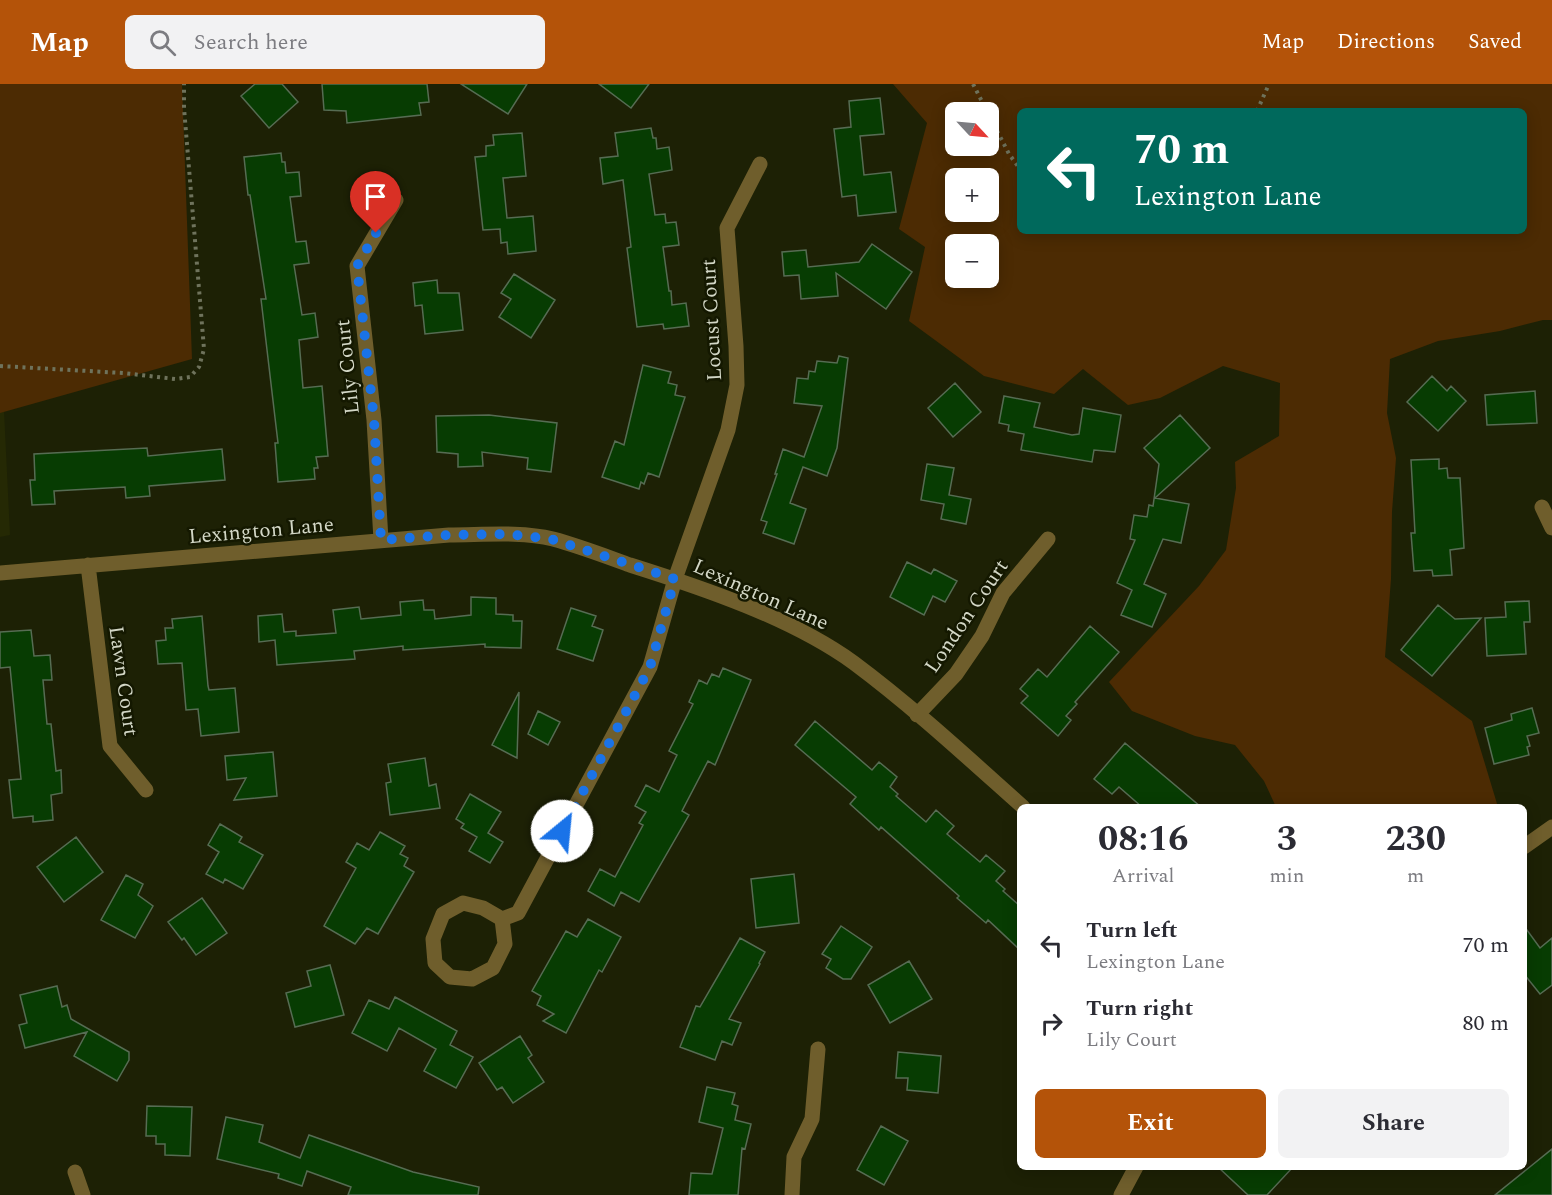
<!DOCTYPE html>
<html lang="en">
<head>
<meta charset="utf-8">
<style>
  body { margin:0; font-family:Spectral,serif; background:#f2f2f3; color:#2b2b33; height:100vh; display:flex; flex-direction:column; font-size:22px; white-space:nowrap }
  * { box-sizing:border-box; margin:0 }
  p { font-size:20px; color:#7c7c81 }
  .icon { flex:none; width:33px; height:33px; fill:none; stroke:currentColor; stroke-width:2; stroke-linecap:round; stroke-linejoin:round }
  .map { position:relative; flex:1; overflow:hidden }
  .side { position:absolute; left:1017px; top:720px; width:510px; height:366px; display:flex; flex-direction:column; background:#fff; border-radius:9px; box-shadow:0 3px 15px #0003 }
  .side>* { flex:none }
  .guide { position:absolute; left:1017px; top:24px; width:510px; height:126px; border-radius:9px; box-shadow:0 3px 15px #0003; background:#00695c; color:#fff; overflow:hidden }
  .needle { width:39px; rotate:116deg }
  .controls { position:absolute; left:945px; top:18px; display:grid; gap:12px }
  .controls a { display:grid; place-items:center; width:54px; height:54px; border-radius:9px; background:#fff; box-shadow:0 3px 15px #0003; font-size:30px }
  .pin { position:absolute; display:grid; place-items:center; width:51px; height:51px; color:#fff; margin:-62px -26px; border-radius:50% 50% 50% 0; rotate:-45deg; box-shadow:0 0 6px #0007 }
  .pin .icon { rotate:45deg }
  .me { position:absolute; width:66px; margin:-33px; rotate:28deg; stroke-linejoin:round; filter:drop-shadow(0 0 4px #0008) }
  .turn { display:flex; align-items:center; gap:21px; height:126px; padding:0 18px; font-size:27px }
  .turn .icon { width:78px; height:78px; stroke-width:2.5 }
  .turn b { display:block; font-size:42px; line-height:51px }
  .eta { display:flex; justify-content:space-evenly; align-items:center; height:102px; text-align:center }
  .eta b { font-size:36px; font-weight:700; line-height:42px }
  .button { display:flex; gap:12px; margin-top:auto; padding:12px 18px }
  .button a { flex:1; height:69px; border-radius:9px; background:#b45309; color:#fff; font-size:24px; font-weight:700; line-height:69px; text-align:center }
  .button a+a { background:#f2f2f3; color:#2b2b33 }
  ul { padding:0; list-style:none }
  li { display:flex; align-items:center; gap:18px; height:78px; padding:0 18px }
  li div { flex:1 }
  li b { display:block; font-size:22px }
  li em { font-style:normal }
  header { display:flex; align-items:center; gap:36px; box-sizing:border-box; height:84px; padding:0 30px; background:#b45309; color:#fff }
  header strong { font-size:28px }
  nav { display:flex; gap:33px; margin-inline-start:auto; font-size:21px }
  .search { width:420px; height:54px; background:#f2f2f3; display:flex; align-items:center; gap:15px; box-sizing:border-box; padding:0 21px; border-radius:9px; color:#7c7c81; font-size:22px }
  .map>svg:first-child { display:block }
  .built { fill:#252904 }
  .green { fill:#4c2b03; fill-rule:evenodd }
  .building { fill:#073c02; stroke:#566c53; stroke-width:1.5 }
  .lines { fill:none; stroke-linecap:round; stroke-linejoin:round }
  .path { stroke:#6f735c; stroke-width:4; stroke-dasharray:3 4.5; stroke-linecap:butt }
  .street { stroke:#6f5e2c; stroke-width:15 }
  .route { stroke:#1a73e8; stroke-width:10; stroke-dasharray:0 18 }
  .labels { text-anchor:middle; stroke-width:5; stroke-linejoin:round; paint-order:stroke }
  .street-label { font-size:21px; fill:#d3d7c6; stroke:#141800 }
</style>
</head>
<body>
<header>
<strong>Map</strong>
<div class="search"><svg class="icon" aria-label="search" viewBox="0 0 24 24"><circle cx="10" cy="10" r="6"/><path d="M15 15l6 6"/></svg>Search here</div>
<nav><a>Map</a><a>Directions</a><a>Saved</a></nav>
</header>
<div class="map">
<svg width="1552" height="1111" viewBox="0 0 1552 1111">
  <rect width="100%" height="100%" fill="#1d2105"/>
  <!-- built -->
  <path class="built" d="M4,326L10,451L0,453V328Z"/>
  <!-- green -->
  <path class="green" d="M0,0H182L192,275L0,329Z
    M893,0H1552V236H1543L1500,247L1438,257L1390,275L1387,329L1396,374L1392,428L1391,495L1385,573L1472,637L1498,723H1276L1264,697L1235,661L1195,652L1132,627L1109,598L1199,502L1226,466L1236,404L1235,378L1279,352L1280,299L1223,282L1160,314L1128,321L1083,285L1054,310L984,292L909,237L925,163L899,145L927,39ZM1020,27H1524V147H1020ZM988,28V62H956V28ZM956,94H988V128H956ZM988,160V194H956V160Z"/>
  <!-- building -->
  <path class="building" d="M255,0H282L298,18L269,44L241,12Z
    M322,0H427L429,18L419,19L421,31L347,39L346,27L324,26Z
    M461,0H527L508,30Z
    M599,0H649L631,24Z
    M880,14L884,50L860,52L864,91L891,88L896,128L858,132L856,111L842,113L834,45L851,43L849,17Z
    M651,44L653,54H656L657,65L669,63L672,86L649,90L655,131L665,130L666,139L676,138L679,161L663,163L669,207H671L672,221L686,219L689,242L664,245L663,240L637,243L627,164L631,163L623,96L603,100L600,74L618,72L615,49Z
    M522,49L526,92L503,94L507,134L533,132L536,167L508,170L507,158L501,159L500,145L483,146L475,73L486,72V62L494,61L493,51Z
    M281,69L282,78H285L286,89L299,88L301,112L290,113L296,158L306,157L309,179L294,181L302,231L315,229L318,253L299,256L303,304L322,302L328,372L316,373L318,384H314L315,395L278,398L275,359H278L261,215H266L250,111H248L244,73Z
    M872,160L912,188L886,225L836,189L838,212L801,215L799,191L784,192L782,168L806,166L808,183L859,178Z
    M514,190L555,216L531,254L499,233L511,215L501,209Z
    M437,196L438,209H459L463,246L425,250L422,221L415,222L413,199Z
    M839,272L848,274L837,364L827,392L803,383L790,419L806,425L794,460L763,449L767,438L761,436L777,390H775L783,365L804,373L822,322L794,319L797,294L808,295L809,287L815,288L817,277L837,279Z
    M643,281L671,288L668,299L677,301L675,311L685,313L659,393L648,389L644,400L641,398L639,405L602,393L615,357L624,361Z
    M1432,292L1447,307L1451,302L1466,317L1438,347L1407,318Z
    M955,299L981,328L953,353L928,324Z
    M1535,307L1537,339L1487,341L1485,311Z
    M1004,312L1040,319L1034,343L1072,351L1079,350L1083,324L1121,331L1115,368L1094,366L1092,378L1021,366L1024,350L1008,347L1009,341L999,339Z
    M489,331L557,339L551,388L527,385L528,374L482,368L483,382L458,383V370L437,368L436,332Z
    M1180,331L1210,364L1155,414L1189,420L1181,459L1163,455L1144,500L1166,510L1152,543L1121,531L1132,506L1117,499L1135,456L1130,455L1134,431L1147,433L1149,421L1153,422L1159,380L1144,364Z
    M147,364L148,372L222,365L225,396L149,402L150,412L126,414L125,403L54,407L55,420L32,421L30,396H35L34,370Z
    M1439,375V385L1447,384L1448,394H1460L1464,464L1450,466L1452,491L1433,492L1432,486L1414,487L1411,449H1415L1411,376Z
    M927,380L954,384L949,411L971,415L966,440L941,435L944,420L921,416Z
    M907,478L931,490L934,485L957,497L945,518L933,512L924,531L890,513Z
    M471,513L496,514V530L513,531V537H522L521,564L485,563V560L403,566V562L354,567L355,575L277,581L275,556L259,558L258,532L282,530L284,548L296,547V552L336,549L333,526L359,523L361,535L401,531L400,518L423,516L424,526H434L435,535L471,531Z
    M1529,517L1530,538H1524L1526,570L1487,572L1485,534L1506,533L1505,518Z
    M1438,521L1455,535L1481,534L1432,592L1401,566Z
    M571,524L596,532L592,542L603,546L593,577L557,565Z
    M202,532L208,602L209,606L235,604L239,648L201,652L198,625L186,626L182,579L158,580L156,557L166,556L165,544H173L172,535Z
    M1090,542L1119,568L1075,618L1077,620L1066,632L1071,636L1058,652L1021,619L1028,612L1020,605L1038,585L1047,593Z
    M31,546L34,572L50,571L52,596H43L47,640H51L56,687L61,686L62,709L51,711L53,736L33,738V732L13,734L9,696L21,695L10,583L0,584V548Z
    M723,584L751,596L715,681L708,677L682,727L689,731L639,818L621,808L614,822L588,807L600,785L615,793L643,741L639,739L646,728L635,722L646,701L659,708L677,671L669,667L693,620L689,618L699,596L707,600L712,590L719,593Z
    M519,608L517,674L492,661Z
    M1532,624L1539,649L1527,652L1530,662L1527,663L1529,671L1494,680L1485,644L1512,636L1511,630Z
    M538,627L560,638L548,661L528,650Z
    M815,637L872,686L879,678L897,693L890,703L898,710L896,712L926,738L936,726L954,742L947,750L980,778L986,771L1005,787L996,797L1005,805L1003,807L1020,822V866L988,836L986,839L957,814L959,812L881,743L879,746L850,720L856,713L795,661Z
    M1125,659L1201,723H1142L1119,703L1112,710L1094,695Z
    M273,668L277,712L234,716L246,694L227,696L225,672Z
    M425,674L429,702L436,700L440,724L390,731L386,699L391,698L388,680Z
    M470,710L501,728L488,749L503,758L490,779L469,767L477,753L461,744L464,740L456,735Z
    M220,740L242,753L239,758L263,771L243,805L225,795L223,799L206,790L219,768L208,761Z
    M380,748L405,762L400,770L408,774L404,782L414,788L378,850L367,844L355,860L324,842L356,784L346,778L357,759L369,766Z
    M76,753L103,788L64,818L37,783Z
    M794,790L799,839L756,844L751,795Z
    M126,791L143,800L138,811L153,822L135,854L101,836Z
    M202,814L227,849L196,871L184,854L182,856L168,838Z
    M588,835L621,853L602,888L599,886L566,949L543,937L554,930L537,921L541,912L532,907L566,847L577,853Z
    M841,842L872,863L851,895H843L826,884L831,875L822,870Z
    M1524,842L1540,864L1552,854V901L1540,910L1524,890Z
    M740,854L765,868L759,879L760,880L729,935L741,939L732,961L722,957L715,976L680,963L696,922L700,923Z
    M909,877L932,915L890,939L868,901Z
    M330,881L344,931L295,943L286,909L311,902L307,887Z
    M57,902L62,923L67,921L71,935L129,968V976L117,997L74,972L87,948L25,964L19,941L27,939L20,911Z
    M395,913L457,947L450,961L473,973L456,1004L424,987L436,965L399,944L387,967L352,949L369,916L389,925Z
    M520,952L532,971L528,974L544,998L513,1019L502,1003L497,1006L479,979Z
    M898,968L941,972L938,1009L907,1006L908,994H896Z
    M707,1003L735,1009L732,1020L738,1022L735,1036L751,1040L745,1065L742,1064L738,1111H689L691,1089L712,1090L723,1044L699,1038Z
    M147,1022L192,1023L190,1072L165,1071V1060H156V1052H146Z
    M226,1033L263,1041L259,1058L300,1074L309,1051L413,1088L479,1103L478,1111H348L351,1103L307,1087L302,1102L278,1094L279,1090L217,1075Z
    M881,1042L908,1057L884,1101L857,1086Z
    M1552,1065V1111H1495Z
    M1218,1083H1293L1267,1111H1248Z"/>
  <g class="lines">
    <!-- path -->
    <path class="path" d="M973,0L1009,70L1020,85
      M1257,27L1269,0
      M0,282L123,289L175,295L190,293L199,283L204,265L184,24V0"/>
    <!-- street -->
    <path class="street" d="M1542,423L1552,444
      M381,456L374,336L357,182L396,116
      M88,481L110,662L146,706
      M0,489L449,451C482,451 520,447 553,455C579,462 605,472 630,481C703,504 792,534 854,579C913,623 968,674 1023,723
      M917,631L956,590L982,552L1003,509L1048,455
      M1524,763L1552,743
      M502,835L483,824L463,819L443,830L433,855L435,879L450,893L472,895L493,884L505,860L502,835L518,829L650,583L675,495L728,346L737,301L736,262L727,144L760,80
      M75,1088L83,1111
      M792,1111L794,1073L812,1035L818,965
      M1121,1111L1136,1083"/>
  </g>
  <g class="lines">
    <!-- route -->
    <path class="route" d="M376,149L357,182L374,336L381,456L448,451L507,450L551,455L675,495L650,583L562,747"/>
  </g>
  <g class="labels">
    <!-- street labels -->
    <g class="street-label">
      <text transform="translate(711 236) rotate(-93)" y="7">Locust Court</text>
      <text transform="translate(347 283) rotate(-96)" y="7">Lily Court</text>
      <text transform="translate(261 446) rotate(-5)" y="7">Lexington Lane</text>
      <text transform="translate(761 510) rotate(24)" y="7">Lexington Lane</text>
      <text transform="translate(966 532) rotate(-56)" y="7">London Court</text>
      <text transform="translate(124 597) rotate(82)" y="7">Lawn Court</text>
    </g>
  </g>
</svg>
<div class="controls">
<a><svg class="needle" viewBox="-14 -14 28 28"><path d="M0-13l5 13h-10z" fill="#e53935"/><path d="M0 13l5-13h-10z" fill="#7c7c81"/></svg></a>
<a>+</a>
<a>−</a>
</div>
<div class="pin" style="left:376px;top:149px;background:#d93025"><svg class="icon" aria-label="arrive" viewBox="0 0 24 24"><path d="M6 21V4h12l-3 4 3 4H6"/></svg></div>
<svg class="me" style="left:562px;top:747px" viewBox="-20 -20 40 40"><circle r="19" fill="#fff"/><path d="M0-13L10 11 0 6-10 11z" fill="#1a73e8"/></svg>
<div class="guide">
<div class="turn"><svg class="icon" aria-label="left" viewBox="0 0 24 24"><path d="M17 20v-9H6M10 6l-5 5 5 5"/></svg><div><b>70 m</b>Lexington Lane</div></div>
</div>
<section class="side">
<div class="eta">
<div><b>08:16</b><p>Arrival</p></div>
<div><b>3</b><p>min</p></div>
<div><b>230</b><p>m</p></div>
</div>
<ul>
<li><svg class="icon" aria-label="left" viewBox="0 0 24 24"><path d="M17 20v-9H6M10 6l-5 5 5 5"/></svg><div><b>Turn left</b><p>Lexington Lane</p></div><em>70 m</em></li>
<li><svg class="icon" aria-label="right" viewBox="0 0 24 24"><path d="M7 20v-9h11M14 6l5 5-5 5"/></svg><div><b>Turn right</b><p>Lily Court</p></div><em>80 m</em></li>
</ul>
<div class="button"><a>Exit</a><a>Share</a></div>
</section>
</div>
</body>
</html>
